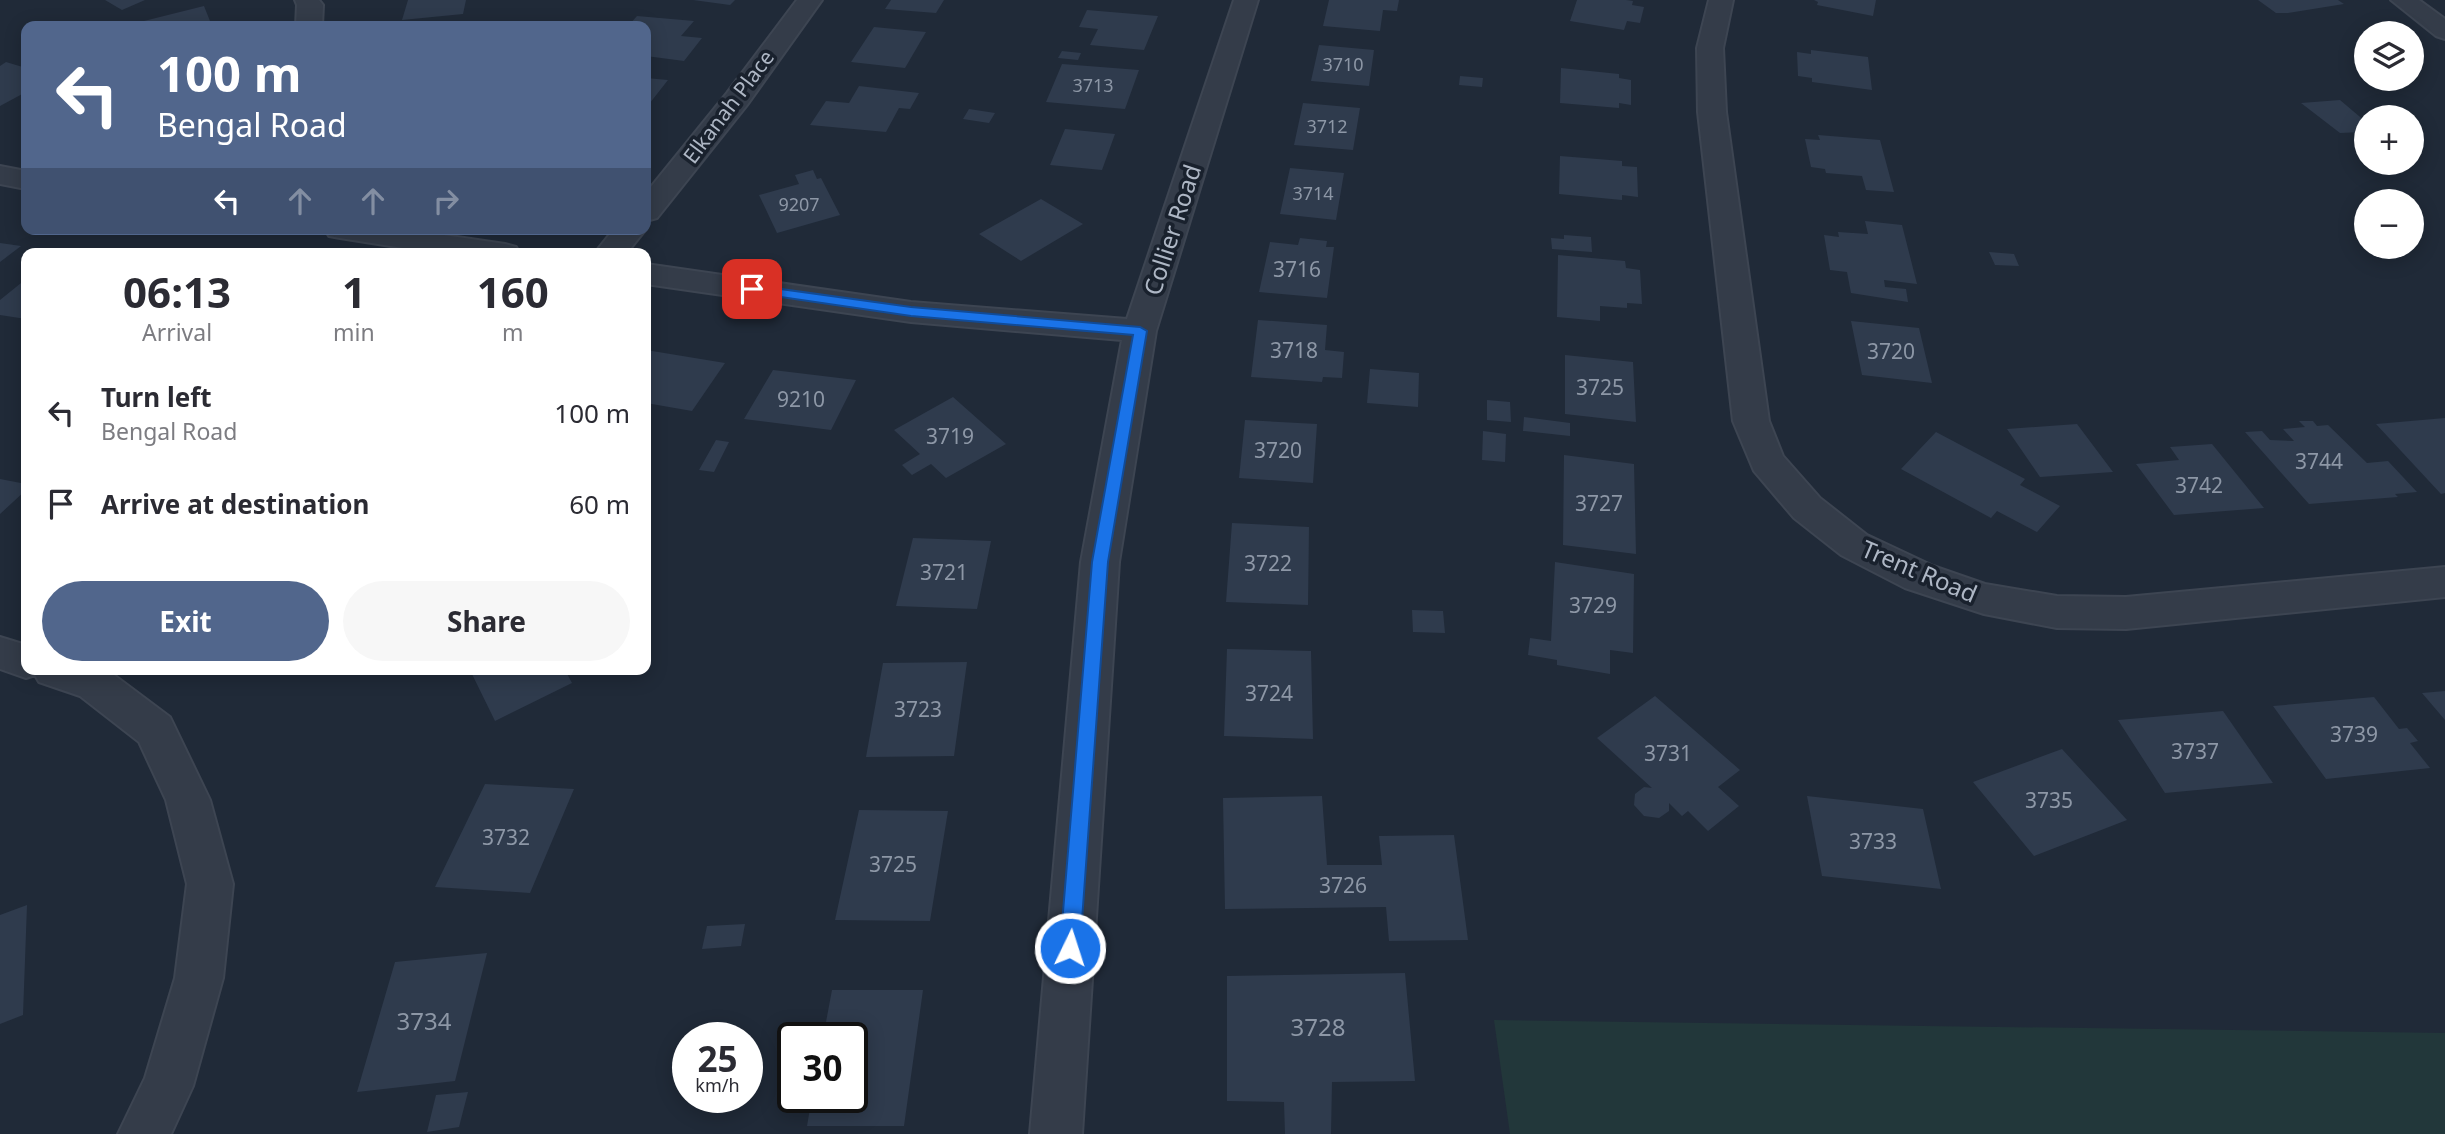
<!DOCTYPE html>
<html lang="en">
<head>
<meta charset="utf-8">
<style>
  body { margin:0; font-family:"Noto Sans",sans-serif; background:#f7f7f7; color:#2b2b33; height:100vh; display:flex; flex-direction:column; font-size:26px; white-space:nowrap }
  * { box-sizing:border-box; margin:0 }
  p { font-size:23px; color:#7c7c81 }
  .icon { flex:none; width:38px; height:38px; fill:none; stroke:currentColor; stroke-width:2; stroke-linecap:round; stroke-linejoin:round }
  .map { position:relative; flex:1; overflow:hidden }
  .details { position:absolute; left:21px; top:248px; width:630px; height:427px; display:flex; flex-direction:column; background:#fff; border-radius:14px; box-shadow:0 4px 18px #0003 }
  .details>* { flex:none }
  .hud { position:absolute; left:21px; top:21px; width:630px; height:214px; border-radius:14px; box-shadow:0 4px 18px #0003; background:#51668c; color:#fff; overflow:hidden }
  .buttons { position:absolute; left:2354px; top:21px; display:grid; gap:14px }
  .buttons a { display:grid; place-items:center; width:70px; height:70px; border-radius:50%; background:#fff; box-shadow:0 4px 18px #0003; font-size:35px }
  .speed { position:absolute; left:672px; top:1022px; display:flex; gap:14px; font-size:35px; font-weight:700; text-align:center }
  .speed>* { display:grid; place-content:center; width:91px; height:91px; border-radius:50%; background:#fff; box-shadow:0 4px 18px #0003; line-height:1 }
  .speed small { font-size:18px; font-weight:400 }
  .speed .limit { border:4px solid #111; border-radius:10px; background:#fff; color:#111 }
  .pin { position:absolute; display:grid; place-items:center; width:60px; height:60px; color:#fff; margin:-30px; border-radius:14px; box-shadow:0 4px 10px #0006 }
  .me { position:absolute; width:77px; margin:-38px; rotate:4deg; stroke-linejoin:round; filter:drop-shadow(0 0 5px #0008) }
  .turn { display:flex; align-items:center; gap:24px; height:147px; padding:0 21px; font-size:32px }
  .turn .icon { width:91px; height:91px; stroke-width:2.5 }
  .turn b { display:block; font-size:49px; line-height:60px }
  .lanes { display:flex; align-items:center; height:66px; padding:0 21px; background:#0003; justify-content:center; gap:35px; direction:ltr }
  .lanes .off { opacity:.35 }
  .eta { display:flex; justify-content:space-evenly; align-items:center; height:119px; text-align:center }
  .eta b { font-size:42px; font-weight:700; line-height:49px }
  .action { display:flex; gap:14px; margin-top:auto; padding:14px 21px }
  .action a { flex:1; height:80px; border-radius:42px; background:#51668c; color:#fff; font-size:28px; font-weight:700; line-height:80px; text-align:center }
  .action a+a { background:#f7f7f7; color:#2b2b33 }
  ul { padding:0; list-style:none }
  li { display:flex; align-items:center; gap:21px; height:91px; padding:0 21px }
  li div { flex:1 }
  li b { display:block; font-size:26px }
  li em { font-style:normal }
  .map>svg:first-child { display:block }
  .green { fill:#22373a }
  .building { fill:#2f3b4d }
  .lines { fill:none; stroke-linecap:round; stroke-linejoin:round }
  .street-casing { stroke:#3d4552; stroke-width:4 }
  .street { fill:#343c49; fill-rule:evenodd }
  .route { fill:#1a73e8; stroke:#114b97; stroke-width:2 }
  .labels { text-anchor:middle; stroke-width:7; stroke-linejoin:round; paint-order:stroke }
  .far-number-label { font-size:18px; fill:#8d97a6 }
  .far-street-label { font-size:21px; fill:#aeb7c5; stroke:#19212d }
  .number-label { font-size:21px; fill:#8d97a6 }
  .street-label { font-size:24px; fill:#aeb7c5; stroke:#19212d }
  .near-number-label { font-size:24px; fill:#8d97a6 }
</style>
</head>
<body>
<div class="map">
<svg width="2445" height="1134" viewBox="0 0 2445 1134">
  <rect width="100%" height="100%" fill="#202a38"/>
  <!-- green -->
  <path class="green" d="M1494,1020L2445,1033V1134H1510Z"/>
  <!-- building -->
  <path class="building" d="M105,0H145L122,10Z
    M408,0H466L463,14L402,20Z
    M693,0H735L730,5Z
    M891,0H944L936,13L885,9Z
    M1329,0H1399L1397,11L1383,10L1380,31L1323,26Z
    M1577,0H1626L1633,1L1632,5L1644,7L1640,23L1627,21L1624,30L1570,21Z
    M1814,0H1876L1873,16L1817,5L1818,2Z
    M2258,0H2338L2344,4L2288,13H2276Z
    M204,6L212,26H128V25Z
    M1087,10L1158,16L1144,50L1090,45L1098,29L1079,27Z
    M637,16L694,21L681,36L702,38L684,61L646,56V26H628Z
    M874,27L926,32L905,68L851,62Z
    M1319,45L1374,50L1369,86L1311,81Z
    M1811,50L1868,57L1872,90L1812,82V78L1798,76L1797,52L1811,54Z
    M1062,51L1081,53L1078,60L1058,58Z
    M6,62L26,68V72L21,75L26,76V92L0,106V66Z
    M1062,64L1139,70L1125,109L1046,102Z
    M1561,68L1619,74V78L1631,80V105L1619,103V108L1560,103Z
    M1460,76L1483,78L1482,87L1459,85Z
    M646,78L668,80L646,108Z
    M859,86L919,93L910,109L899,108L886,132L810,125L826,101L849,103Z
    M2340,100L2366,122V126L2356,127L2361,132L2340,133L2301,103Z
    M1303,103L1360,108L1353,150L1294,145Z
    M969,109L995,113L989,123L963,119Z
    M1065,129L1115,134L1102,170L1050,165Z
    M1818,135L1880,140L1894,192L1866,190L1862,176L1826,173L1825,169L1811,167L1805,139L1820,140Z
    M1560,156L1622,161V166L1637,167L1638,197L1622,195V200L1559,194Z
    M1290,168L1344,173L1336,220L1280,214Z
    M813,170L817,179L821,178L840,215L777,233L759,195L799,184L795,175Z
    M1041,199L1083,224L1021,261L979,234Z
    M1865,221L1902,225L1917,284L1884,280L1885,287L1906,289L1908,302L1851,293L1847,272L1830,270L1824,235L1839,237L1838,232L1868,234Z
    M1564,235L1591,237L1592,252L1552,249L1551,238L1564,239Z
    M1300,238L1327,241L1326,247H1334L1327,298L1259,292L1270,242L1298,245Z
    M0,243L21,246L0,262Z
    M1989,252L2014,254L2019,266L1995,265Z
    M1558,255L1625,261L1626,268L1640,270L1642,304L1627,303V308L1600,306V321L1557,317Z
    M26,279V319L0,315V300Z
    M1258,320L1327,325L1325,350L1344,352L1342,378L1323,377L1322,382L1251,377Z
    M1851,321L1919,328L1932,383L1862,375Z
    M646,350L725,363L692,411L646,403Z
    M1565,355L1633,362L1636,422L1565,414Z
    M1370,369L1419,373L1418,407L1367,403Z
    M773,370L856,380L831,430L744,419Z
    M953,397L1006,444L946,478L931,464L912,475L902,465L920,454L894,430Z
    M1487,400L1510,402L1511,422L1487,420Z
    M1524,417L1570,423V436L1523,431Z
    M2445,418V493L2441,494L2376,424Z
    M1245,420L1317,424L1313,483L1239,478Z
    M2299,421H2313L2317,426L2328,425L2367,463L2388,461L2417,492L2395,494L2398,497L2309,504L2245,432L2262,431L2270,440L2294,441L2283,429L2305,427Z
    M2077,424L2113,472L2040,477L2007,429Z
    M1483,431L1506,434L1505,462L1482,460Z
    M1936,432L2025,479L2020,485L2060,506L2037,532L1997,511L1991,518L1901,469Z
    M716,440L729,442L714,472L699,470Z
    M2212,444L2264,508L2174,515L2136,464L2179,460L2170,447Z
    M1564,455L1634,464L1636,554L1563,545Z
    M0,479L26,484V490L0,514Z
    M1232,523L1309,527L1308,605L1226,602Z
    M913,538L991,541L977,609L896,606Z
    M1555,562L1634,574L1633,653L1610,650V674L1557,665V660L1528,655L1530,638L1551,641Z
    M1412,610L1443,611L1445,633L1413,632Z
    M1227,649L1311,651L1313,739L1224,736Z
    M967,662L954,756L866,757L883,663Z
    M470,670H565L572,683L495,721Z
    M2445,691V720L2422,693Z
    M1655,696L1740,770L1718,787L1739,806L1708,831L1688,811L1682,816L1669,803V811L1659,818L1644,816L1634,805L1635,794L1644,787L1652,788L1597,738Z
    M2374,697L2399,729L2407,728L2418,741L2410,743L2430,768L2326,779L2273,706Z
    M2223,711L2273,783L2165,793L2118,720Z
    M2062,749L2127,820L2034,856L1973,782Z
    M485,784L574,789L530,893L435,887Z
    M1322,796L1327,865H1382L1379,836L1454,835L1468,940L1389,941L1386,907L1225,909L1223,798Z
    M1807,796L1923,809L1941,889L1822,876Z
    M859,810L948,811L930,921L835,920Z
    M27,905L23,1015L0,1024V915Z
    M745,924L741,946L702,949L707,926Z
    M487,953L455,1081L357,1092L395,962Z
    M1405,973L1415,1081L1332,1082L1331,1134H1285L1284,1102L1227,1101V976Z
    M832,990H923L904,1126H807L812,1097H852V1038H823Z
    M468,1092L459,1127L427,1132L436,1095Z"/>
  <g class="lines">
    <defs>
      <path id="street" d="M295,0H319L323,5L322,26H296L297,5Z
        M797,0H822L747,105L657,218L646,221V193L727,93Z
        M1234,0H1258L1156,331L1119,562L1082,1134H1030L1081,562L1122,340L911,322L646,284V264L911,302L1127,319Z
        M1709,0H1733L1723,48L1726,112L1769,421L1783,456L1820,498L1867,535L1933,566L1985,584L2057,596L2126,597L2445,567V597L2126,629L2057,628L1984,614L1905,588L1841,555L1794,518L1754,471L1733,421L1698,112L1697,48Z
        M2391,0H2419L2445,19V39L2436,36Z
        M0,166L26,171V189L0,184Z
        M646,228V229L626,254H594L614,229Z
        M325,229H403L505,244L516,247L520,254H441L340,238L329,236Z
        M0,637L26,645V670L110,672L170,717L210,800L233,884L223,978L193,1086L171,1134H118L145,1078L175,978L187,884L166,800L139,742L80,696L39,682L35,675L26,678L0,669Z"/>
    </defs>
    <!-- street casing -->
    <use href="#street" class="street-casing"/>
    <!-- street -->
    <use href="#street" class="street"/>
  </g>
  <!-- route -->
  <path class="route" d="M752,285L911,307L1140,327L1147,331L1108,562L1080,948L1077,955L1070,957L1063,955L1060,948L1092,562L1133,335L911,316L747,292L745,289Z"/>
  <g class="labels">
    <!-- far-number labels -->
    <g class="far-number-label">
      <text x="1343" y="71">3710</text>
      <text x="1093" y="92">3713</text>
      <text x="1327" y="133">3712</text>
      <text x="1313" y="200">3714</text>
      <text x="799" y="211">9207</text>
    </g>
    <!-- far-street labels -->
    <g class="far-street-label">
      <text transform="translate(729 107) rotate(-53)" y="7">Elkanah Place</text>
    </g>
    <!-- number labels -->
    <g class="number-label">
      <text x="1297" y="277">3716</text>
      <text x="1294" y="358">3718</text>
      <text x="1891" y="359">3720</text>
      <text x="1600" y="395">3725</text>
      <text x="801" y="407">9210</text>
      <text x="950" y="444">3719</text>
      <text x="1278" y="458">3720</text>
      <text x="2319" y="469">3744</text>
      <text x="2199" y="493">3742</text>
      <text x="1599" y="511">3727</text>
      <text x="1268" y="571">3722</text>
      <text x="944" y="580">3721</text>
      <text x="1593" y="613">3729</text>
      <text x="1269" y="701">3724</text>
      <text x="918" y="717">3723</text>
      <text x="2354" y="742">3739</text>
      <text x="2195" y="759">3737</text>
      <text x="1668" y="761">3731</text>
      <text x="2049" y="808">3735</text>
      <text x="506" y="845">3732</text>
      <text x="1873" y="849">3733</text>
      <text x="893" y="872">3725</text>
      <text x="1343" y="893">3726</text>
    </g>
    <!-- street labels -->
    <g class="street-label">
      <text transform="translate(1173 230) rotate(-72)" y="8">Collier Road</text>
      <text transform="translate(1919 572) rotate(23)" y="8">Trent Road</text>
    </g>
    <!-- near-number labels -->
    <g class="near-number-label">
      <text x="424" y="1030">3734</text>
      <text x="1318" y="1036">3728</text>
    </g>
  </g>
</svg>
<div class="buttons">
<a><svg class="icon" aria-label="layers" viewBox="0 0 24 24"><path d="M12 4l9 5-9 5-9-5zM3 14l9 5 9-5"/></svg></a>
<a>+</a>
<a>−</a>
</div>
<div class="speed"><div>25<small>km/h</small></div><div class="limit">30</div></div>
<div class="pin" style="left:752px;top:289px;background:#d93025"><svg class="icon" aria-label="arrive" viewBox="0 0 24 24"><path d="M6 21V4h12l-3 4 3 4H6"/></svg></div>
<svg class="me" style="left:1070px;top:948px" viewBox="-20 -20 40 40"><circle r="17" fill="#1a73e8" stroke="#fff" stroke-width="3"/><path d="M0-11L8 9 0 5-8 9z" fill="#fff"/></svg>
<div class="hud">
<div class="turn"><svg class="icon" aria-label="left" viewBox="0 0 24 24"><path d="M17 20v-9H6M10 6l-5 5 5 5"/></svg><div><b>100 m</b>Bengal Road</div></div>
<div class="lanes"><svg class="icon" aria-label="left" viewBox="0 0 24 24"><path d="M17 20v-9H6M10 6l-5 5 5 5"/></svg><svg class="icon off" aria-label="ahead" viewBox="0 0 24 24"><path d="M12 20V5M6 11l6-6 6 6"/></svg><svg class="icon off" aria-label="ahead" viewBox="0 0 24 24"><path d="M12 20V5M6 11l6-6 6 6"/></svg><svg class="icon off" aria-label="right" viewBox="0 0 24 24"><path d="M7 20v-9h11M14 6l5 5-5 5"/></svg></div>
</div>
<section class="details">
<div class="eta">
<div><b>06:13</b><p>Arrival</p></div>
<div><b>1</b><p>min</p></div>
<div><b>160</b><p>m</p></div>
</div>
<ul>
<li><svg class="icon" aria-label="left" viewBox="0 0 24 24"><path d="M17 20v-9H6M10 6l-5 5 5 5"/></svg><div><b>Turn left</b><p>Bengal Road</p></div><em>100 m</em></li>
<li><svg class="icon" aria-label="arrive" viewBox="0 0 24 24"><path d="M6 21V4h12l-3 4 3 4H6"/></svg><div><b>Arrive at destination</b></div><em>60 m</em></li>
</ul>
<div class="action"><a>Exit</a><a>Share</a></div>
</section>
</div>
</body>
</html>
